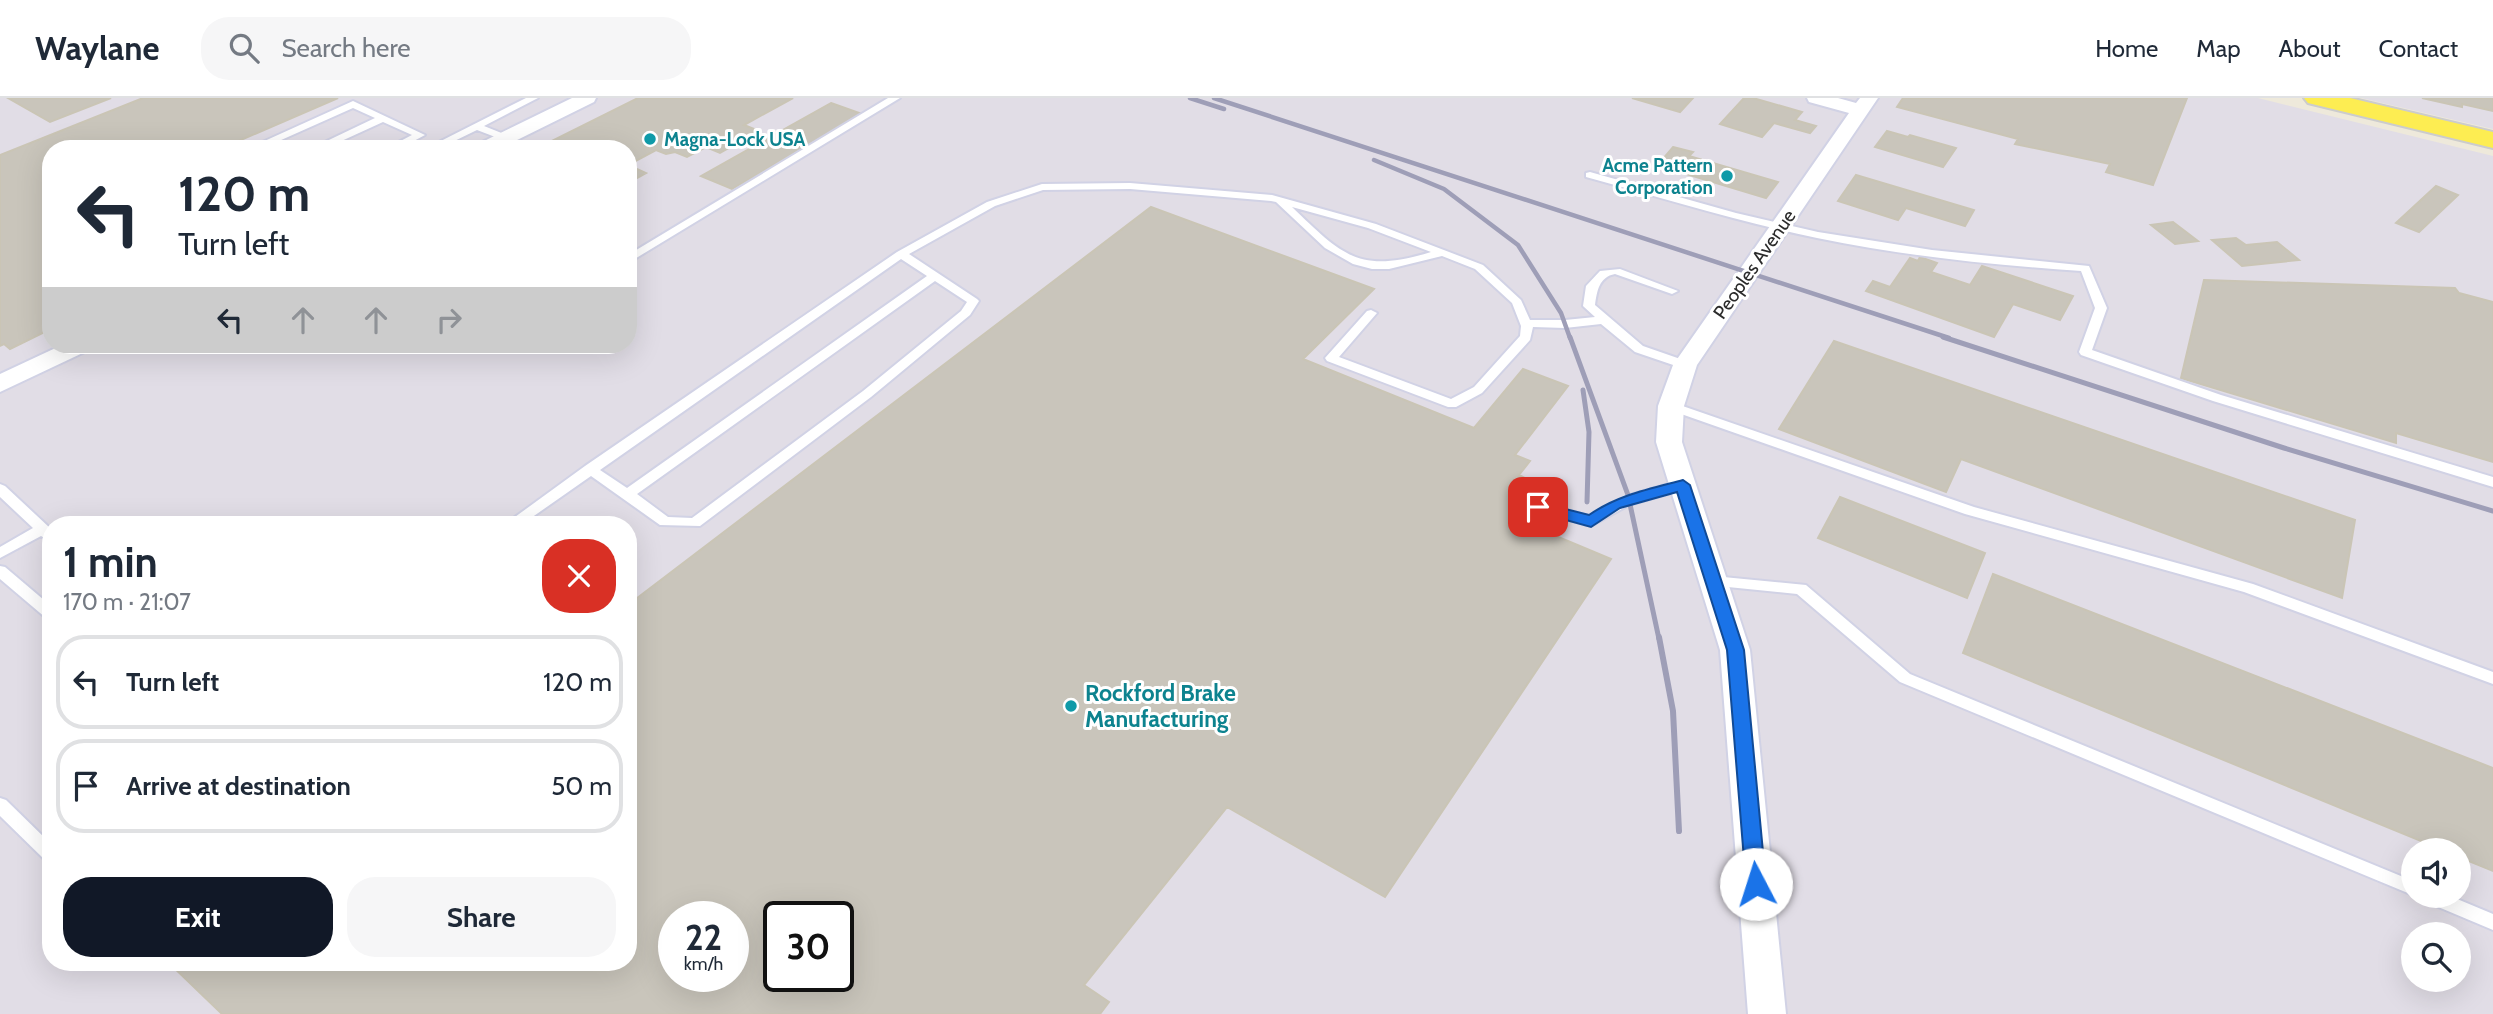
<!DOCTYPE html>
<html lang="en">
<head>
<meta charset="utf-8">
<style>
  body { margin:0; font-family:Cabin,sans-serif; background:#f6f6f7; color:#1f2937; height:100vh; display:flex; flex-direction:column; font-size:26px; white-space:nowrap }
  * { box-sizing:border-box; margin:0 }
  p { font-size:23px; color:#747a83 }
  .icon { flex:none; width:38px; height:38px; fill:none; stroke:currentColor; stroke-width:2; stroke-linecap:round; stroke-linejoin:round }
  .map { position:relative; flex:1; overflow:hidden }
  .panel { position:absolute; left:42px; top:418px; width:595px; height:455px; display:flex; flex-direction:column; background:#fff; border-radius:28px; box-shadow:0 7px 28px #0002 }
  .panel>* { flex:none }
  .guide { position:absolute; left:42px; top:42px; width:595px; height:214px; border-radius:28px; box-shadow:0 7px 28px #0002; background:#fff; color:#1f2937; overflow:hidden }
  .fabs { position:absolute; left:2401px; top:740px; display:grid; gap:14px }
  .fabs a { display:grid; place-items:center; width:70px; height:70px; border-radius:50%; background:#fff; box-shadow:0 7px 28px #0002; font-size:35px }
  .speed { position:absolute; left:658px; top:803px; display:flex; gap:14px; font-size:35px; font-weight:700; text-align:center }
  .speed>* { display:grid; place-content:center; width:91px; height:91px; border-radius:50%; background:#fff; box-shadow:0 7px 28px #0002; line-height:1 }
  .speed small { font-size:18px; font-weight:400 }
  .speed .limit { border:4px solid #111; border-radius:10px; background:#fff; color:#111 }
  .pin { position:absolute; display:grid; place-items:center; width:60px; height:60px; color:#fff; margin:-30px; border-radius:14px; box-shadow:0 4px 10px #0006 }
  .me { position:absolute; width:77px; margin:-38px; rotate:355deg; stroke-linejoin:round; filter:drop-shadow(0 0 5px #0008) }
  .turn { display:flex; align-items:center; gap:24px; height:147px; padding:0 21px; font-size:32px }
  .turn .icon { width:91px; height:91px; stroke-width:2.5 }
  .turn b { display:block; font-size:49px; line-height:60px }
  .lanes { display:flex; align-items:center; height:66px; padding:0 21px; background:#0003; justify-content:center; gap:35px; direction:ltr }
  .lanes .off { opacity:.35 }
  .round { display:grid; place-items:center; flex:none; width:74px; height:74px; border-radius:28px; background:#f6f6f7 }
  .head { display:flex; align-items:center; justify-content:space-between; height:119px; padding:0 21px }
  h1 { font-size:42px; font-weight:800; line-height:52px }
  .action { display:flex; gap:14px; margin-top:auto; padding:14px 21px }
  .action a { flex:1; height:80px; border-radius:28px; background:#111827; color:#fff; font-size:28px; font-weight:800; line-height:80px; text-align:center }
  .action a+a { background:#f6f6f7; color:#1f2937 }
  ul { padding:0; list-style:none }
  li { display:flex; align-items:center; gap:21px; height:94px; margin:0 14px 10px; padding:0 7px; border:4px solid #e0e1e3; border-radius:28px }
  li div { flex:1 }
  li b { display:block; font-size:26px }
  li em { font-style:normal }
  header { display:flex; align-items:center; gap:42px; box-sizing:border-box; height:98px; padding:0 35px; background:#fff; border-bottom:2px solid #e0e1e3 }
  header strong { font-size:33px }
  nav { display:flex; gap:38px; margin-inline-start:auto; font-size:24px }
  .search { width:490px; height:63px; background:#f6f6f7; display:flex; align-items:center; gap:18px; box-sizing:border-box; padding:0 24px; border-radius:28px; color:#747a83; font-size:26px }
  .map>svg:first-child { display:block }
  .industrial { fill:#e1dde6; fill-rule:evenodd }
  .building { fill:#c9c5bb; stroke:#cac5b5; stroke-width:2; fill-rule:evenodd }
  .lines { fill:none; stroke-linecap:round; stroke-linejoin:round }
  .service-casing { stroke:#d1d2e5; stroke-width:4 }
  .minor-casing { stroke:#d1d2e5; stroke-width:4 }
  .primary-casing { stroke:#ccc; stroke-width:4 }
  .service { fill:#fff; fill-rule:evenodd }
  .minor { fill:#fff; fill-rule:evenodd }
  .primary { fill:#fded52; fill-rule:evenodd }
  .rail-far2 { stroke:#9e9eb7; stroke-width:4.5 }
  .rail-far1 { stroke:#9e9eb7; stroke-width:5 }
  .rail { stroke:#9e9eb7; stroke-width:6 }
  .route { fill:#1a73e8; stroke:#114b97; stroke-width:2 }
  .culture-dot { fill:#0f9aa8; stroke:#fff; stroke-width:2.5 }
  .labels { text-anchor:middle; stroke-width:6; stroke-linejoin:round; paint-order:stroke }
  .far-culture-label { font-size:19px; font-weight:bold; fill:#0d838f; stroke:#fff; text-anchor:start }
  .far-street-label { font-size:19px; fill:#2b2b2b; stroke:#fff }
  .culture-label { font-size:23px; font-weight:bold; fill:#0d838f; stroke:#fff; text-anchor:start }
</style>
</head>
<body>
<header>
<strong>Waylane</strong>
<div class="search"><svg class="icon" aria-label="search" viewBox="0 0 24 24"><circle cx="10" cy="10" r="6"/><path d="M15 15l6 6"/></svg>Search here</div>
<nav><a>Home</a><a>Map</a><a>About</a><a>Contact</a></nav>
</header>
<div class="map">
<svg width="2493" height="916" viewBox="0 0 2493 916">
  <rect width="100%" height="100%" fill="#eee9db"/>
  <!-- industrial -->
  <path class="industrial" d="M0,0H2258L2493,58V916H0ZM51,51H628V247H51ZM51,427H628V864H51ZM2413,752H2459V798H2413ZM674,819H733V878H674ZM779,819H838V878H779ZM2413,836H2459V882H2413Z
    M2361,0H2493V31Z"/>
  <!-- building -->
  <path class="building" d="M8,0H111L50,24Z
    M143,0H338L220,51H51V231L10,251L4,246L0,248V57Z
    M638,0H793L744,27L759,33L720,55L706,49L687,59L675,54L666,56L656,52L628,67L646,75L628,85V51H536Z
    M1632,0H1693L1680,14Z
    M1744,0H1753L1802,14L1795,22L1816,28L1810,35L1774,25L1762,39L1720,26Z
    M1903,0H2187L2153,87L2106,74L2110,66L2015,46L2018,41L1897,9Z
    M2422,0H2493V13L2462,6V9Z
    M831,5L862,16L732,91L701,78Z
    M1887,33L1908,39L1910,37L1956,50L1943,69L1875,49Z
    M1673,49L1693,54L1689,58L1778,84L1766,100L1676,73L1680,67L1662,62Z
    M1856,77L1974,112L1965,128L1906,110L1898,122L1838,103Z
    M2436,88L2458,97L2419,134L2396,125Z
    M1151,109L1374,191L1303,261L1474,330L1523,271L1568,288L1515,357L1530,363L1519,377L1533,384L1532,428L1611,461L1385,799L1227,709L1084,887L1109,904L1100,916H222L168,864H628V507ZM674,819H733V878H674ZM779,819H838V878H779Z
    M2173,124L2198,143L2175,146L2151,127Z
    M2236,140L2246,147L2277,144L2299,162L2242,168L2212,142Z
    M1920,159L1937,165L1931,174L1970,187L1982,168L2073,198L2060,222L2013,206L1994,239L1866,193L1873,183L1890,189L1910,160L1918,163Z
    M2204,182L2455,190L2459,195L2493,204V364L2396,335V345L2181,280Z
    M1834,243L2355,422L2342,500L1961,361L1946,394L1779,331Z
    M1840,399L1985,455L1967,500L1818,440Z
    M1993,476L2493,670V773L2459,759V752H2443L1963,555Z"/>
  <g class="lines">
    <defs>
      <path id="service" d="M526,0H538L484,28L509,38V42H503L477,32L438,51H425Z
        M888,0H900L628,165V157Z
        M353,3L425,37L399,51H385L412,37L383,24L324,51H310L375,20L353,10L261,51H247Z
        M1590,74L1736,115L1818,134L1932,152L2089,168L2107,210L2092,252L2221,297L2493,379V389L2213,303L2081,257L2079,254L2095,210L2081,173C1992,167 1904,158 1817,140C1739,124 1663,100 1586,79V75Z
        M1130,85L1272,97L1376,126L1483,167L1521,202L1530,222H1565L1595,219L1583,208L1586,188L1600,173L1620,171L1678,193L1672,196L1615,176C1599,179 1597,193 1595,207L1643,248L1689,264L1691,267L1685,271L1635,254L1601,226L1565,230L1533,229L1530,242L1482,295L1456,309H1448L1327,263L1325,260L1367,213L1371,212L1377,215L1339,259L1451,301L1474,289L1520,238L1521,228L1512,205L1475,171L1442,158L1389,171H1372L1353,166L1325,150L1276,104L1271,103L1130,91L1043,92L995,108L909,156L977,201L979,203L970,217L871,299L700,428L660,427L591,378L521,427H504L585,368L897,154L987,104L1042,86ZM1292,109L1368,130L1431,154C1359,176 1343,158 1292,109ZM901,161L927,178L627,390L600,372ZM935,183L967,204L961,213L863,293L692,420L668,419L637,396Z
        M1671,304L1974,409L2253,486L2493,574V586L2244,494L1965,416L1667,311L1665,308Z
        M1683,382L1688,384L1690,387L1688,390L1629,407L1591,428L1533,412L1531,409L1538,404L1589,418L1630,397Z
        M0,386L5,388L51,431V444L41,438L0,460V449L33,430L0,399Z
        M0,468L5,469L51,508V521L46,520L0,481Z
        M1713,478L1806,487L1910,576L2413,783L2415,798L1900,584L1797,496L1708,487L1706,483L1708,479Z
        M0,700L6,702L51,746V764L45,762L0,718Z
        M2421,798H2450L2493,816V832L2424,803Z"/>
      <path id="minor" d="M572,0H596L594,4L499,51H473L476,47Z
        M1807,0H1838L1856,5L1860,0H1878L1697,267L1684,308L1682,344L1750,552L1786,916H1748L1720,552L1656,344L1658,308L1673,267L1849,15L1809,4Z
        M62,247H93L89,252L0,294V276Z"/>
      <path id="primary" d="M2304,0H2350L2493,34V50L2308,5Z"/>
    </defs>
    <!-- service casing -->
    <use href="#service" class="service-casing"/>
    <!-- minor casing -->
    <use href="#minor" class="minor-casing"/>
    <!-- primary casing -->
    <use href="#primary" class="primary-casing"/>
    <!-- service -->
    <use href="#service" class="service"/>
    <!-- minor -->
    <use href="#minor" class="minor"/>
    <!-- primary -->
    <use href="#primary" class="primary"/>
    <!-- rail-far2 -->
    <path class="rail-far2" d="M1190,0L1224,11
      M1214,0L1949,240
      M1374,62L1444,91L1518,147L1561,215L1570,240"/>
    <!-- rail-far1 -->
    <path class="rail-far1" d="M1570,239L1628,397L1659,541
      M1943,239L2284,350L2493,413
      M1583,292L1589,334L1587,404"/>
    <!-- rail -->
    <path class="rail" d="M1659,539L1673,613L1679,733"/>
  </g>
  <!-- route -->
  <path class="route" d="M1683,382L1690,387L1744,552L1766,786L1763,792L1756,795L1749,792L1746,786L1727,552L1677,394L1620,410L1591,429L1533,413L1531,409L1538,404L1589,417C1618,397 1649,391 1683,382Z"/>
  <!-- markers -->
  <g class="culture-dot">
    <circle cx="650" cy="41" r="7"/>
    <circle cx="1727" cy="78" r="7"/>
    <circle cx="1071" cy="608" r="7"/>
  </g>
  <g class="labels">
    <!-- far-culture labels -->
    <g class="far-culture-label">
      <text x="664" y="48">Magna-Lock USA</text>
      <text x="1713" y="74" text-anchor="end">Acme Pattern<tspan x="1713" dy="22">Corporation</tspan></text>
    </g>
    <!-- far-street labels -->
    <g class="far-street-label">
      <text transform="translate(1754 166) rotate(-55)" y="7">Peoples Avenue</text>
    </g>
    <!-- culture labels -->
    <g class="culture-label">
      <text x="1085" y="603">Rockford Brake<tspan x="1085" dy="26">Manufacturing</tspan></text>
    </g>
  </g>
</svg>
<div class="fabs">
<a><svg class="icon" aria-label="sound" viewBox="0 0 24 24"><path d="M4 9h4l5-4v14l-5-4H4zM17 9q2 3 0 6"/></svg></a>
<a><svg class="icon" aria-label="search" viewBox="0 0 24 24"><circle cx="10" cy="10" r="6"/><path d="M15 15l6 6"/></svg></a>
</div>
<div class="speed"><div>22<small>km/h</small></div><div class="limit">30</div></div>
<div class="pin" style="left:1538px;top:409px;background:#d93025"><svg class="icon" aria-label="arrive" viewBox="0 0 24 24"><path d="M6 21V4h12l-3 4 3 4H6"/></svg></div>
<svg class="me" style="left:1756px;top:786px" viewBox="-20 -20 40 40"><circle r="19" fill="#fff"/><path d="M0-13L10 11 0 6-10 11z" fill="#1a73e8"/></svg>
<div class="guide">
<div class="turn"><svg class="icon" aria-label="left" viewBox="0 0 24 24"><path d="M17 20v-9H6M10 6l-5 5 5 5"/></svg><div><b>120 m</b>Turn left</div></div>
<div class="lanes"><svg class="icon" aria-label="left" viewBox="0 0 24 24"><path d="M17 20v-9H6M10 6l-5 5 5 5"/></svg><svg class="icon off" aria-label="ahead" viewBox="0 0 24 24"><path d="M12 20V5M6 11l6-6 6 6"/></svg><svg class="icon off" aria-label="ahead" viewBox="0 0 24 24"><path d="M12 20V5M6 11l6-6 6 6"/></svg><svg class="icon off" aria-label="right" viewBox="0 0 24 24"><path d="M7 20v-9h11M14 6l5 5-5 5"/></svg></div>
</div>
<section class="panel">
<div class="head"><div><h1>1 min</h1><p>170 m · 21:07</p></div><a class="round" style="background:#d93025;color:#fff"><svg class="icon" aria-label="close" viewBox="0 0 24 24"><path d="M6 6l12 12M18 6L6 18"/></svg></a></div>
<ul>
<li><svg class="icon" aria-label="left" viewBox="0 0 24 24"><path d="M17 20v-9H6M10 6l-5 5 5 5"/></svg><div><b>Turn left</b></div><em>120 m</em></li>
<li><svg class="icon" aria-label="arrive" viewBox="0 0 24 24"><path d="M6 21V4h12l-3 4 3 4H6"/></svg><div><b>Arrive at destination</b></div><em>50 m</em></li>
</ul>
<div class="action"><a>Exit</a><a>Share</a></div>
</section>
</div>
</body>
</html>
